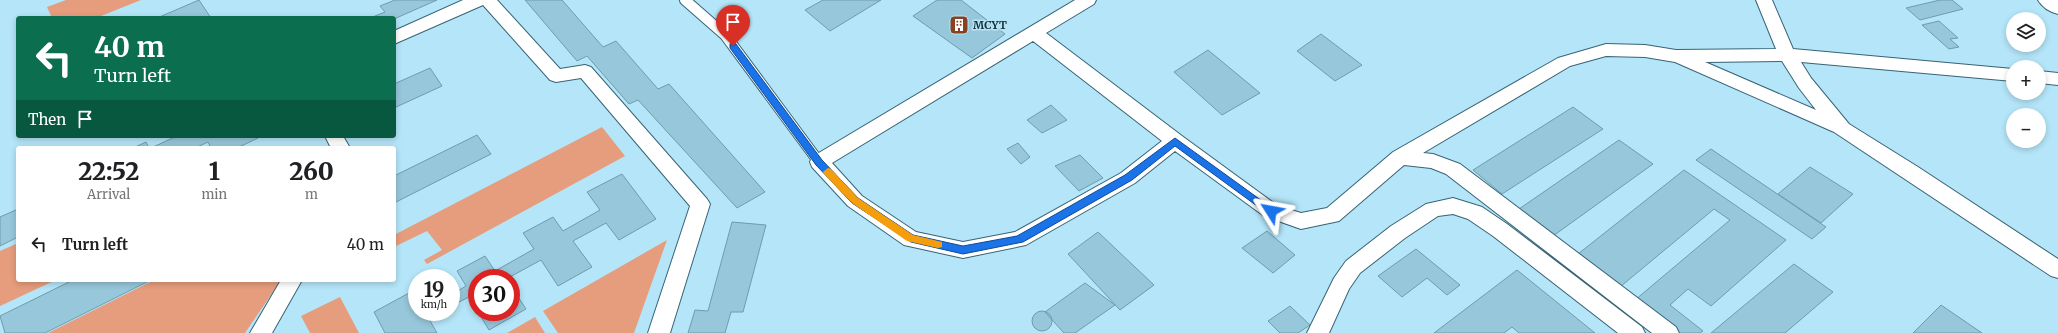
<!DOCTYPE html>
<html lang="en">
<head>
<meta charset="utf-8">
<style>
  body { margin:0; font-family:Merriweather,serif; background:#f6f6f6; color:#202124; height:100vh; display:flex; flex-direction:column; font-size:15px; white-space:nowrap }
  * { box-sizing:border-box; margin:0 }
  p { font-size:13px; color:#757577 }
  .icon { flex:none; width:22px; height:22px; fill:none; stroke:currentColor; stroke-width:2; stroke-linecap:round; stroke-linejoin:round }
  .map { position:relative; flex:1; overflow:hidden }
  .drawer { position:absolute; left:16px; top:146px; width:380px; height:136px; display:flex; flex-direction:column; background:#fff; border-radius:4px; box-shadow:0 2px 6px #0003 }
  .drawer>* { flex:none }
  .banner { position:absolute; left:16px; top:16px; width:380px; height:122px; border-radius:4px; box-shadow:0 2px 6px #0003; background:#0b6e4f; color:#fff; overflow:hidden }
  .tools { position:absolute; left:2006px; top:12px; display:grid; gap:8px }
  .tools a { display:grid; place-items:center; width:40px; height:40px; border-radius:50%; background:#fff; box-shadow:0 2px 6px #0003; font-size:20px }
  .speed { position:absolute; left:408px; top:269px; display:flex; gap:8px; font-size:20px; font-weight:700; text-align:center }
  .speed>* { display:grid; place-content:center; width:52px; height:52px; border-radius:50%; background:#fff; box-shadow:0 2px 6px #0003; line-height:1 }
  .speed small { font-size:10px; font-weight:400 }
  .speed .limit { border:6px solid #d22; background:#fff; color:#111 }
  .pin { position:absolute; display:grid; place-items:center; width:34px; height:34px; color:#fff; margin:-41px -17px; border-radius:50% 50% 50% 0; rotate:-45deg; box-shadow:0 0 4px #0007 }
  .pin .icon { rotate:45deg }
  .me { position:absolute; width:44px; margin:-22px; rotate:304deg; stroke-linejoin:round; filter:drop-shadow(0 0 3px #0008) }
  .turn { display:flex; align-items:center; gap:14px; height:84px; padding:0 12px; font-size:18px }
  .turn .icon { width:52px; height:52px; stroke-width:2.5 }
  .turn b { display:block; font-size:28px; line-height:34px }
  .then { display:flex; align-items:center; height:38px; padding:0 12px; background:#0003; gap:8px; font-size:15px }
  .eta { display:flex; justify-content:space-evenly; align-items:center; height:68px; text-align:center }
  .eta b { font-size:24px; font-weight:800; line-height:28px }
  ul { padding:0; list-style:none }
  li { display:flex; align-items:center; gap:12px; height:60px; padding:0 12px }
  li div { flex:1 }
  li b { display:block; font-size:15px }
  li em { font-style:normal }
  .map>svg:first-child { display:block }
  .green { fill:#e69d7d }
  .building { fill:#97c7da; stroke:#6e9cae }
  .lines { fill:none; stroke-linecap:round; stroke-linejoin:round }
  .lane-casing { stroke:#376475; stroke-width:12 }
  .street-casing { stroke:#376475; stroke-width:2 }
  .lane { stroke:#fff; stroke-width:10 }
  .street { fill:#fff; fill-rule:evenodd }
  .route { fill:#1a73e8; stroke:#114b97 }
  .slow { fill:#f59e0b }
  .labels { text-anchor:middle; stroke-width:3; stroke-linejoin:round; paint-order:stroke }
  .poi-label { font-size:11px; font-weight:bold; fill:#1a2d34; stroke:#b4e5f8; text-anchor:start }
</style>
</head>
<body>
<div class="map">
<svg width="2058" height="333" viewBox="0 0 2058 333">
  <rect width="100%" height="100%" fill="#b4e5f8"/>
  <!-- green -->
  <path class="green" d="M66,0H141L96,18H52L47,7Z
    M602,127L625,156L427,264L424,260L442,250L427,231L394,247V235Z
    M667,240L634,333H558L543,311Z
    M18,243V280H56L0,306V251Z
    M154,280H281L245,333H48Z
    M340,297L359,333H310L301,316Z
    M535,317L545,333H507Z"/>
  <!-- building -->
  <path class="building" d="M199,0L211,18H157Z
    M395,0H437L394,19L370,18L385,12L380,6Z
    M525,0H562L603,47L616,41L658,89L669,84L765,192L737,208L638,100L629,104L587,56L577,61Z
    M823,0H881L830,31L805,10Z
    M937,0H961L1005,34L972,58L913,16Z
    M1940,0H1952L1963,9L1920,20L1906,8Z
    M1939,21L1958,38L1950,39L1959,47L1949,49L1922,25Z
    M1321,34L1362,65L1335,81L1297,51Z
    M1208,50L1260,93L1222,115L1174,72Z
    M430,68L442,86L394,108V84Z
    M1051,105L1067,120L1042,133L1027,120Z
    M1573,107L1603,129L1502,194L1473,170Z
    M477,135L491,154L396,202L394,198V176Z
    M177,136H257L258,138L237,148H211L208,142L195,148H151Z
    M1619,140L1653,164L1553,236L1519,209Z
    M146,142L149,148H133Z
    M1018,143L1030,157L1021,164L1007,149Z
    M1711,149L1826,227L1812,239L1696,160Z
    M1080,155L1103,178L1079,191L1055,166Z
    M1810,167L1853,194L1821,223L1778,194Z
    M1684,170L1786,240L1711,306L1688,289L1670,305L1703,331L1700,333H1678L1635,300L1730,220L1714,209L1620,287L1578,254Z
    M622,174L656,219L619,240L606,223L573,241L592,267L558,286L541,260L508,278H477V310L469,297L451,306V295L466,286L457,271L485,256L495,271L534,249L523,233L553,217L563,231L600,210L587,192Z
    M18,209V237L0,246V217Z
    M732,222L766,225L743,312H731L725,333H688L695,310L708,311Z
    M1267,231L1295,255L1273,273L1242,248Z
    M1098,232L1154,285L1120,310L1068,254Z
    M1416,249L1460,285L1447,295L1427,278L1402,297L1378,276Z
    M1794,264L1833,292L1785,333H1711Z
    M1517,270L1595,333H1519L1512,327L1504,333H1434Z
    M73,280H151L45,333H5L0,316Z
    M1085,283L1115,305L1075,333H1064L1045,312Z
    M511,286L526,309L489,330L478,312H511Z
    M409,293L417,306V312H441L429,319L437,333H385L374,312Z
    M1941,305L1982,333H1913Z
    M1290,306L1310,325L1298,333H1280L1268,321Z
    M1032 321a10 10 0 1 1 20 0a10 10 0 1 1-20 0Z"/>
  <g class="lines">
    <defs>
      <path id="lane" d="M685,0L725,35L819,162"/>
      <path id="street" d="M463,0H497L560,69L585,65L591,67L707,199L710,204L670,333H648L690,206L581,78L556,82L550,80L483,5L394,44V31Z
        M1075,0H1096L1094,4L1046,33L1182,136L1278,206L1301,213L1327,208L1393,152L1558,58L1606,44L1645,45L1676,50L1776,49L1756,0H1772L1793,49L2013,69V81L1801,62L1811,78L1849,124L1918,167L2058,259V278L2051,276L1834,132L1675,62L1645,57L1606,56L1570,66L1423,153L1433,154L1460,164L1676,327L1679,333H1652L1446,174L1431,168L1404,165L1339,221L1301,229L1264,216L1175,151L1135,183L1026,245L963,258L904,245L848,206L812,167L810,162L812,157ZM1033,41L1162,141L1121,173L1015,232L963,242L916,232L862,196L832,163ZM1782,61L1799,88L1816,110L1705,62Z
        M2038,0H2058V14C2050,12 2042,7 2038,0Z
        M2039,71L2058,73V85L2039,83Z
        M325,136H343L350,148H331Z
        M1453,198L1482,207L1507,224L1642,327L1645,333H1618L1493,236L1468,219L1453,214L1438,216L1405,238L1360,273L1349,289L1329,333H1307L1334,278L1346,261L1391,226L1426,204Z
        M281,280H302L272,333H250Z"/>
    </defs>
    <!-- lane casing -->
    <use href="#lane" class="lane-casing"/>
    <!-- street casing -->
    <use href="#street" class="street-casing"/>
    <!-- lane -->
    <use href="#lane" class="lane"/>
    <!-- street -->
    <use href="#street" class="street"/>
  </g>
  <!-- route -->
  <path class="route" d="M733,43L736,44L822,160L858,198L913,235L963,246L1017,236L1125,175L1175,138L1276,211L1271,215L1268,214L1175,146L1132,180L1023,242L963,254L911,242L852,203L816,165L730,48V44Z"/>
  <!-- slow -->
  <path class="slow" d="M828,168L831,169L858,198L913,235L942,242V247L938,248L907,241L852,203L824,174L823,172Z"/>
  <!-- icons -->
  <defs>
    <symbol id="building-square" viewBox="-11 -11 22 22"><rect x="-9" y="-9" width="18" height="18" rx="4" fill="#89421f" stroke="#b4e5f8"/><path d="M-4-6H4V6H1V3H-1V6H-4ZM-2.5-4.3h1.7v1.8h-1.7ZM.8-4.3h1.7v1.8H.8ZM-2.5-1h1.7V.8h-1.7ZM.8-1h1.7V.8H.8Z" fill="#fff"/></symbol>
  </defs>
  <g fill-rule="evenodd">
    <use href="#building-square" x="948" y="14" width="22" height="22"/>
  </g>
  <g class="labels">
    <!-- poi labels -->
    <g class="poi-label">
      <text x="973" y="29">МСҮТ</text>
    </g>
  </g>
</svg>
<div class="tools">
<a><svg class="icon" aria-label="layers" viewBox="0 0 24 24"><path d="M12 4l9 5-9 5-9-5zM3 14l9 5 9-5"/></svg></a>
<a>+</a>
<a>−</a>
</div>
<div class="speed"><div>19<small>km/h</small></div><div class="limit">30</div></div>
<div class="pin" style="left:733px;top:46px;background:#d93025"><svg class="icon" aria-label="arrive" viewBox="0 0 24 24"><path d="M6 21V4h12l-3 4 3 4H6"/></svg></div>
<svg class="me" style="left:1271px;top:211px" viewBox="-20 -20 40 40"><path d="M0-17L14 15 0 8-14 15z" fill="#1a73e8" stroke="#fff" stroke-width="4"/></svg>
<div class="banner">
<div class="turn"><svg class="icon" aria-label="left" viewBox="0 0 24 24"><path d="M17 20v-9H6M10 6l-5 5 5 5"/></svg><div><b>40 m</b>Turn left</div></div>
<div class="then">Then<svg class="icon" aria-label="arrive" viewBox="0 0 24 24"><path d="M6 21V4h12l-3 4 3 4H6"/></svg></div>
</div>
<section class="drawer">
<div class="eta">
<div><b>22:52</b><p>Arrival</p></div>
<div><b>1</b><p>min</p></div>
<div><b>260</b><p>m</p></div>
</div>
<ul>
<li><svg class="icon" aria-label="left" viewBox="0 0 24 24"><path d="M17 20v-9H6M10 6l-5 5 5 5"/></svg><div><b>Turn left</b></div><em>40 m</em></li>
</ul>
</section>
</div>
</body>
</html>
